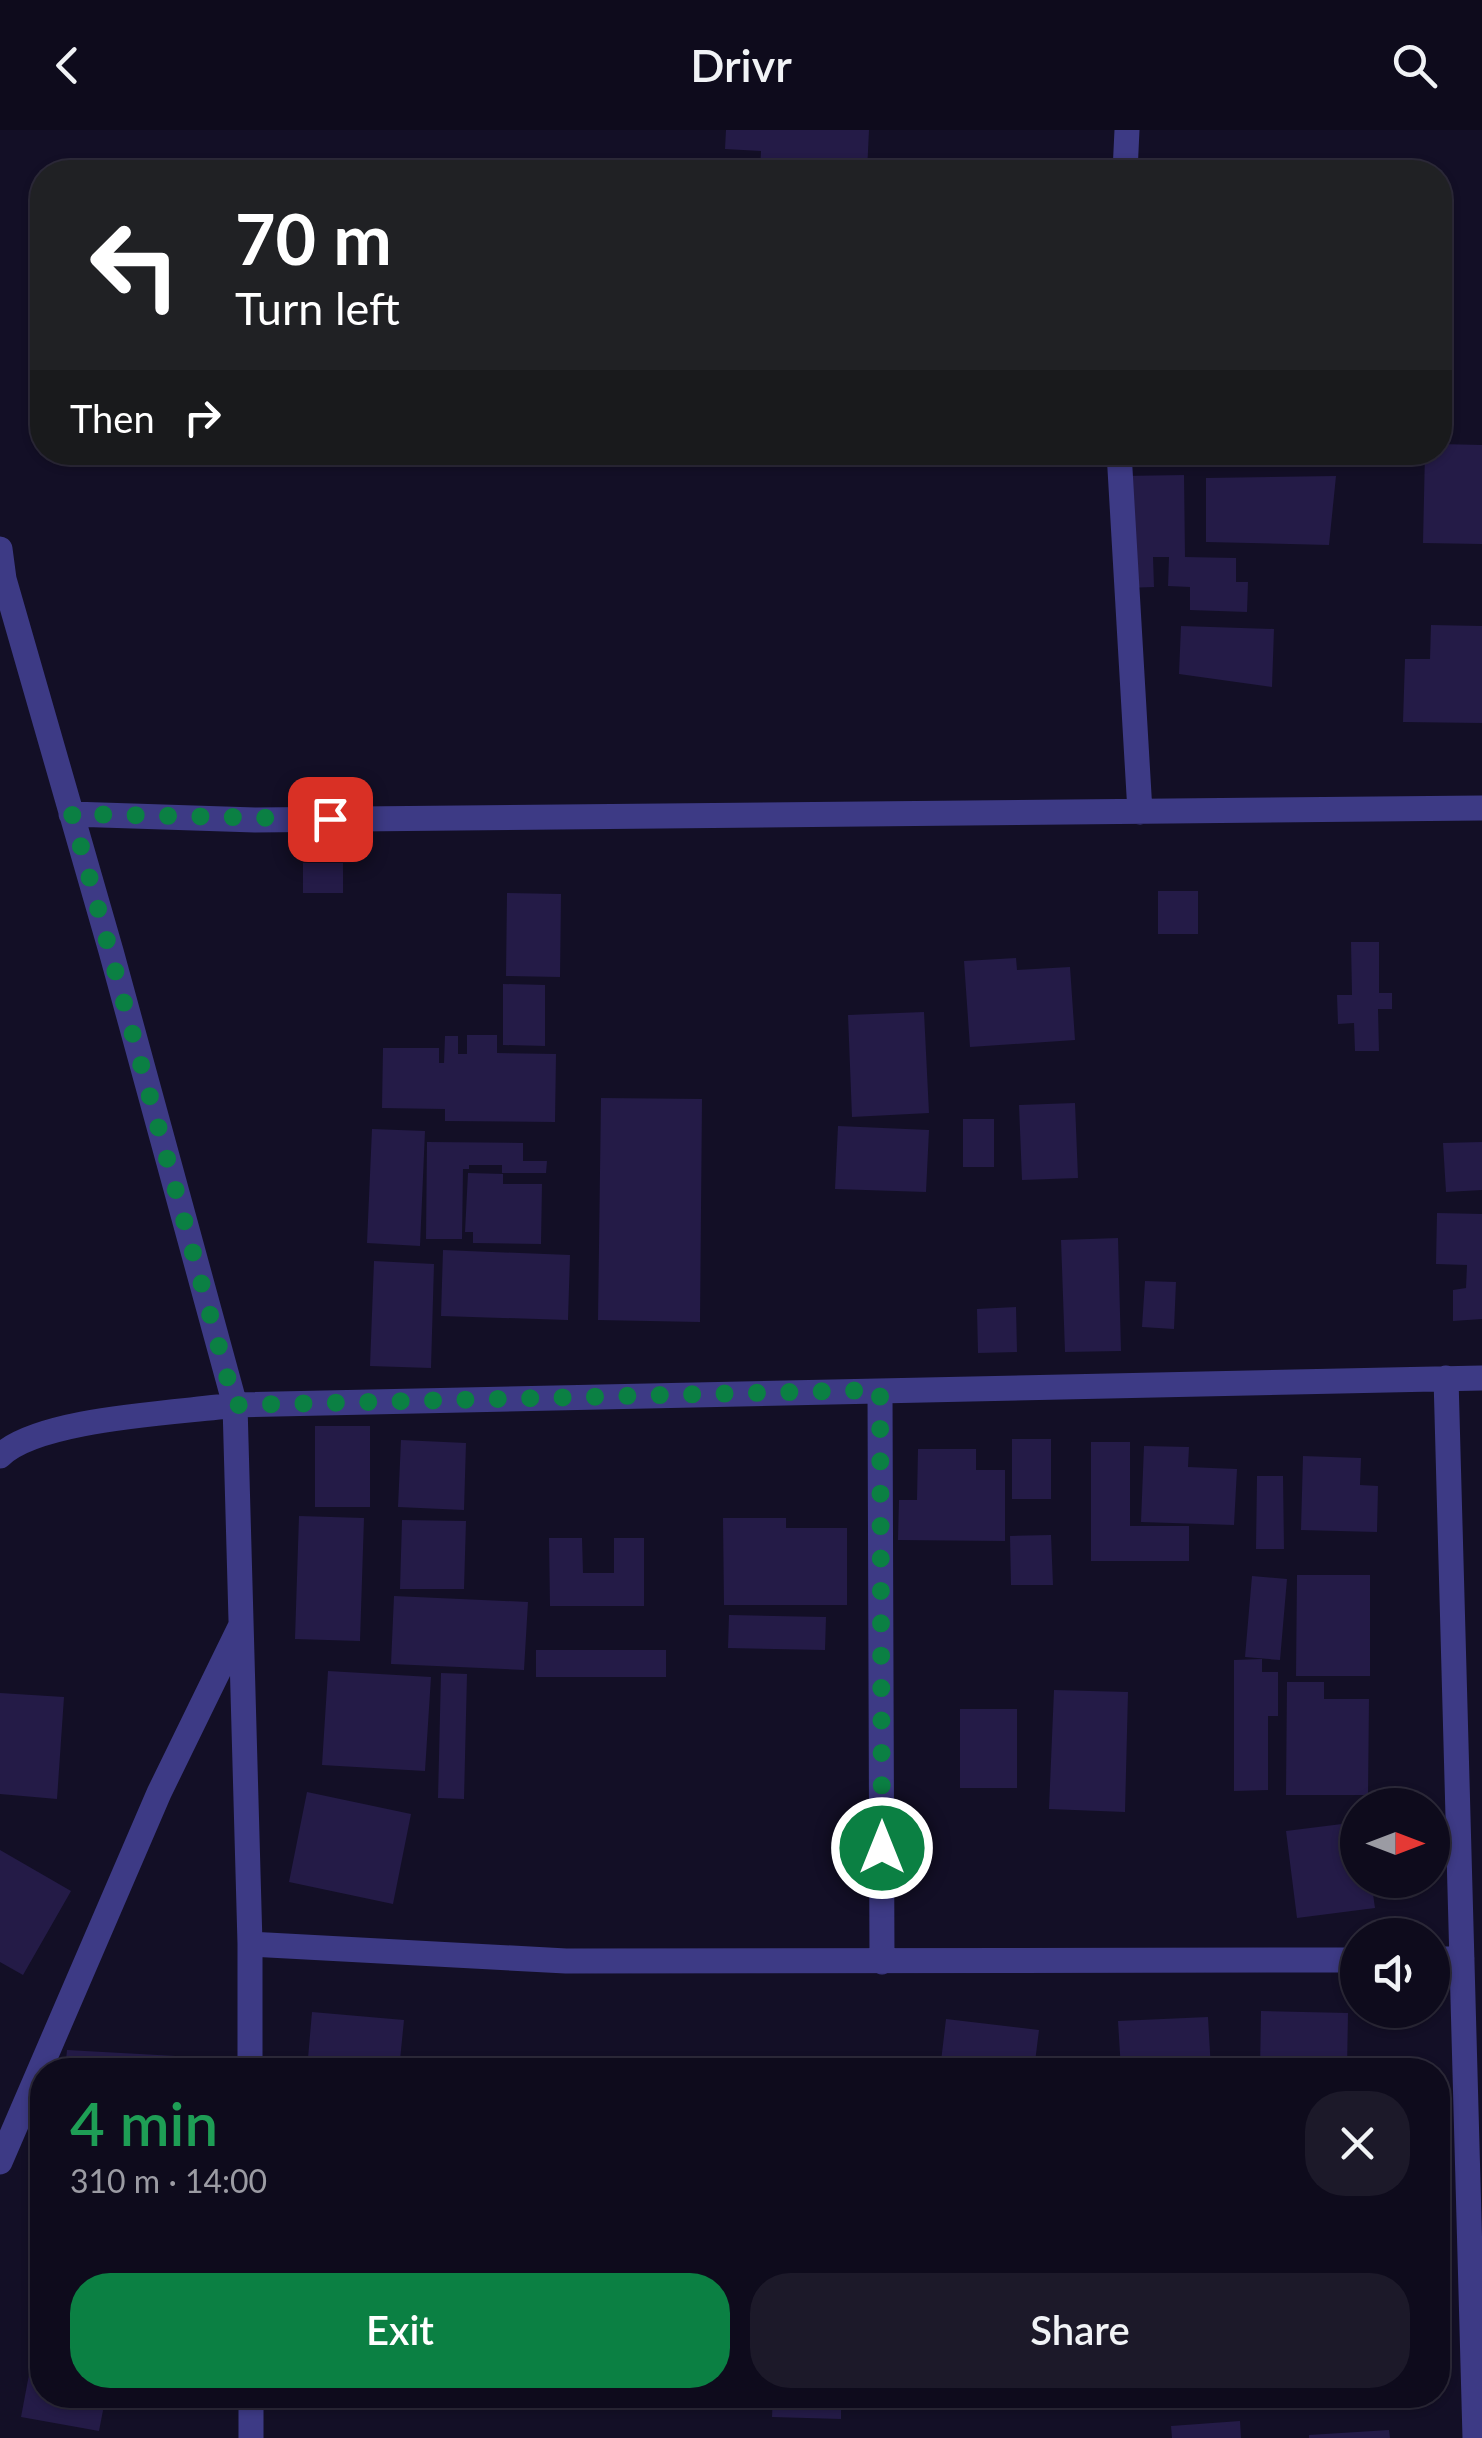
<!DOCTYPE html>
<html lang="en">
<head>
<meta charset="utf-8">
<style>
  body { margin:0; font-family:Lato,sans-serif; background:#1c1929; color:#f1f3f6; height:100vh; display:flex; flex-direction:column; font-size:38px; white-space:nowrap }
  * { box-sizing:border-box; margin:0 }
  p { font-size:32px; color:#9b9ba3 }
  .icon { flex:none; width:55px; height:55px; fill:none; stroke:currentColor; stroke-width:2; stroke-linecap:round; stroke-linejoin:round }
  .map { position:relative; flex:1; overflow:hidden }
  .panel { position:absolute; left:30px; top:1928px; width:1420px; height:350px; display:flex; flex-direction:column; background:#0e0b1c; border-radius:40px; box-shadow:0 2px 8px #0004,0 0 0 2px #2e2b3b }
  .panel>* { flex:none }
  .top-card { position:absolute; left:30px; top:30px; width:1422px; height:305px; border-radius:40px; box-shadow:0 2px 8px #0004,0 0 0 2px #2e2b3b; background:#202124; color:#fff; overflow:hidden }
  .needle { width:65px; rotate:90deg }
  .buttons { position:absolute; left:1340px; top:1658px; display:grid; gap:20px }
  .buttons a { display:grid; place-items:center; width:110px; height:110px; border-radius:50%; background:#0e0b1c; box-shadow:0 2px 8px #0004,0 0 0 2px #2e2b3b; font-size:50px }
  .pin { position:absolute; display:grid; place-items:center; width:85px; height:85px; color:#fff; margin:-42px; border-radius:20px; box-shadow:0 5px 15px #0006 }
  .me { position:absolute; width:110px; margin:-55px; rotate:0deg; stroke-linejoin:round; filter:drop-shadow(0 0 8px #0008) }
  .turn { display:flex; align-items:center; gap:35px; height:210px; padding:0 40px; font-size:45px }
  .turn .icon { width:130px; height:130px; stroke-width:2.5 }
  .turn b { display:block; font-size:70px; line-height:85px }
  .then { display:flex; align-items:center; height:95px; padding:0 40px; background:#0003; gap:20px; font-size:38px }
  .round { display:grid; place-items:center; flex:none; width:105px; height:105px; border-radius:40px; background:#1c1929 }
  .head { display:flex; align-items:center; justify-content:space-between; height:170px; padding:0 40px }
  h1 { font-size:60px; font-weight:600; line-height:75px; color:#1e9e55 }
  .button { display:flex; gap:20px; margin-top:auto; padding:20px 40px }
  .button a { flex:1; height:115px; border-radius:40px; background:#0b8043; color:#fff; font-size:40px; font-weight:600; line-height:115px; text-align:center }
  .button a+a { background:#1c1929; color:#f1f3f6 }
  header { display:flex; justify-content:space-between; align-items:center; height:130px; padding:0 40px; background:#0e0b1c; font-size:45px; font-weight:600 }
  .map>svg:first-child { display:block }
  .building { fill:#241b47 }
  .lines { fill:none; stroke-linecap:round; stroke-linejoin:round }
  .minor { stroke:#3d3a85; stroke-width:25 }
  .route { stroke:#0b8043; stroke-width:18; stroke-dasharray:0 32.4 }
</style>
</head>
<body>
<header><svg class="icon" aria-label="back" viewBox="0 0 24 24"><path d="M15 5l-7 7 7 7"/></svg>Drivr<svg class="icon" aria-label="search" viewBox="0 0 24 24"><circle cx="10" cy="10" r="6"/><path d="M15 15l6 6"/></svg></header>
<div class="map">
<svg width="1482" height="2308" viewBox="0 0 1482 2308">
  <rect width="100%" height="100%" fill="#130f26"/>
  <!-- building -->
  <path class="building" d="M726,0H869L867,42H760L761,21L725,19Z
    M1440,314L1482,315V414L1423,413L1425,322H1440Z
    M1184,345L1185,427L1236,428V452H1248L1247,482L1190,480V457L1168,456L1169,427H1153L1154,457L1124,458L1122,346Z
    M1336,346L1329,415L1206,412V348Z
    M1431,495L1482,496V593L1403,592L1405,529H1430Z
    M1181,496L1274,499L1272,557L1179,544Z
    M303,733H343V763H303Z
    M1158,761H1198V804H1158Z
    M507,763L561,764L560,847L506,846Z
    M1351,812H1379V863H1392V879H1378L1379,921H1355L1354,893L1338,894L1337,865H1352Z
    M1016,828L1017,840L1070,837L1075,910L970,917L964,831Z
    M503,854L545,855V916L503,915Z
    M924,882L929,983L852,987L848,885Z
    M467,905H497V923L556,924L555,992L445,991V979L382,978L383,918H439V933H444L445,906H458V924H467Z
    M601,968L702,969L700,1192L598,1190Z
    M1075,973L1078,1048L1022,1050L1019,975Z
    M963,989H994V1037H963Z
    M838,996L929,1000L926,1062L835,1059Z
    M372,999L425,1001L420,1116L367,1113Z
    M427,1012L523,1013V1031H547L546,1043H502V1035H469V1039H463L462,1109H426Z
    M1482,1012V1060L1446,1062L1443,1013Z
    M468,1043L503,1044V1054H542L541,1114L473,1113V1102H465Z
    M1437,1083L1482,1084V1189L1453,1191V1160L1466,1158L1467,1135L1436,1134Z
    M1118,1108L1121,1221L1065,1222L1061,1110Z
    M443,1120L570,1125L568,1190L441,1186Z
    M374,1131L434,1134L431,1238L370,1236Z
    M1145,1151L1176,1152L1174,1199L1142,1197Z
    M1016,1177L1017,1222L978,1223L977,1179Z
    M315,1296H370V1377H315Z
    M1012,1309H1051V1369H1012Z
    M401,1310L466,1313L464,1380L398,1377Z
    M1091,1312H1130V1396H1189V1431H1091Z
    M1144,1316L1189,1317L1188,1337L1237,1339L1234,1395L1141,1392Z
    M918,1319H976V1340H1005V1411L898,1410L899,1370H917Z
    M1303,1326L1361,1328L1360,1355L1378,1356L1377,1402L1301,1400Z
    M1257,1346H1283L1284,1419H1256Z
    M299,1386L364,1388L360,1511L295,1509Z
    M723,1388H786V1398H847V1475H724Z
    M402,1390L466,1391L464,1459H400Z
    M1051,1405L1053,1455H1011L1010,1406Z
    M549,1408H582L583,1443H614V1408H644V1476H550Z
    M1297,1445H1370V1546H1296Z
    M1252,1446L1287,1449L1280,1530L1245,1527Z
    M394,1466L528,1472L524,1540L391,1534Z
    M729,1485L826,1487L825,1520L728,1518Z
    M536,1520H666V1547H536Z
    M1262,1529V1542H1278V1586H1268V1660L1234,1661V1530Z
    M328,1541L431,1547L425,1641L322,1635Z
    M441,1543L467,1544L464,1669L438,1668Z
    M1287,1552H1324V1569H1369L1368,1665H1286Z
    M1054,1560L1128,1562L1125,1682L1049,1679Z
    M0,1563L64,1567L57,1669L0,1664Z
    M960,1579H1017V1658H960Z
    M307,1662L411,1684L393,1774L289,1752Z
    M1358,1692V1750H1371L1375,1778L1297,1788L1286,1701Z
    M0,1720L71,1761L23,1845L0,1832Z
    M1261,1881L1348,1883L1347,1940H1260Z
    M312,1882L404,1890L399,1940H307Z
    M1208,1887L1211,1940H1121L1118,1891Z
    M946,1889L1039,1900L1034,1940H940Z
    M67,1920L212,1928L211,1940H65Z
    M38,2197L42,2198V2265H106L99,2301L21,2287Z
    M773,2265H841V2289L772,2287Z
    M1240,2291L1241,2308H1172L1171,2296Z
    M1389,2300L1390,2308H1309V2305Z"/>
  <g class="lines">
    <!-- minor -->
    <path class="minor" d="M1125,42L1127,0
      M1119,322L1140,682
      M0,419L4,449L111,821L235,1275L250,1814V1940
      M71,684L255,690L1482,678
      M1446,1248L1475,2308
      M880,1261L882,1832
      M0,1326C39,1288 177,1283 235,1275L1482,1248
      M250,1814L566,1831L1358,1830
      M1432,1829H1462
      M0,2032L159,1663L240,1497
      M251,2265V2308"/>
  </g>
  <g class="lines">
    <!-- route -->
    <path class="route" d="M330,689L72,684L235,1275L880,1260L882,1718"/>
  </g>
</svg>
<div class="buttons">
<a><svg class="needle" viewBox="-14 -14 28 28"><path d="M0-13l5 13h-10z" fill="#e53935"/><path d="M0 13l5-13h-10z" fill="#9b9ba3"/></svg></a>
<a><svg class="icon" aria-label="sound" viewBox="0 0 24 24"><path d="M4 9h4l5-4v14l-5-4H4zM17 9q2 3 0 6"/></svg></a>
</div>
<div class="pin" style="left:330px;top:689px;background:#d93025"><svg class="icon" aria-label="arrive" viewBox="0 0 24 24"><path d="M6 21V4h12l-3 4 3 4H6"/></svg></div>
<svg class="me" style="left:882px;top:1718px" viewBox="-20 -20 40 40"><circle r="17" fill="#0b8043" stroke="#fff" stroke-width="3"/><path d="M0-11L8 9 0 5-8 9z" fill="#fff"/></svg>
<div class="top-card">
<div class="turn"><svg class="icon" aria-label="left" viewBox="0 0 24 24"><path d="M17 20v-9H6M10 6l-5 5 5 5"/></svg><div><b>70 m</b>Turn left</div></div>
<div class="then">Then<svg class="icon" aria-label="right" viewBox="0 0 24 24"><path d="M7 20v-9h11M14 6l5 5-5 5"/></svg></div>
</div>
<section class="panel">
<div class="head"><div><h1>4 min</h1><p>310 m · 14:00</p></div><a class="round"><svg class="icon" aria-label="close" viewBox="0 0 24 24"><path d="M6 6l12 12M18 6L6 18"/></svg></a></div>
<div class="button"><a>Exit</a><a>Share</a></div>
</section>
</div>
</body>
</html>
